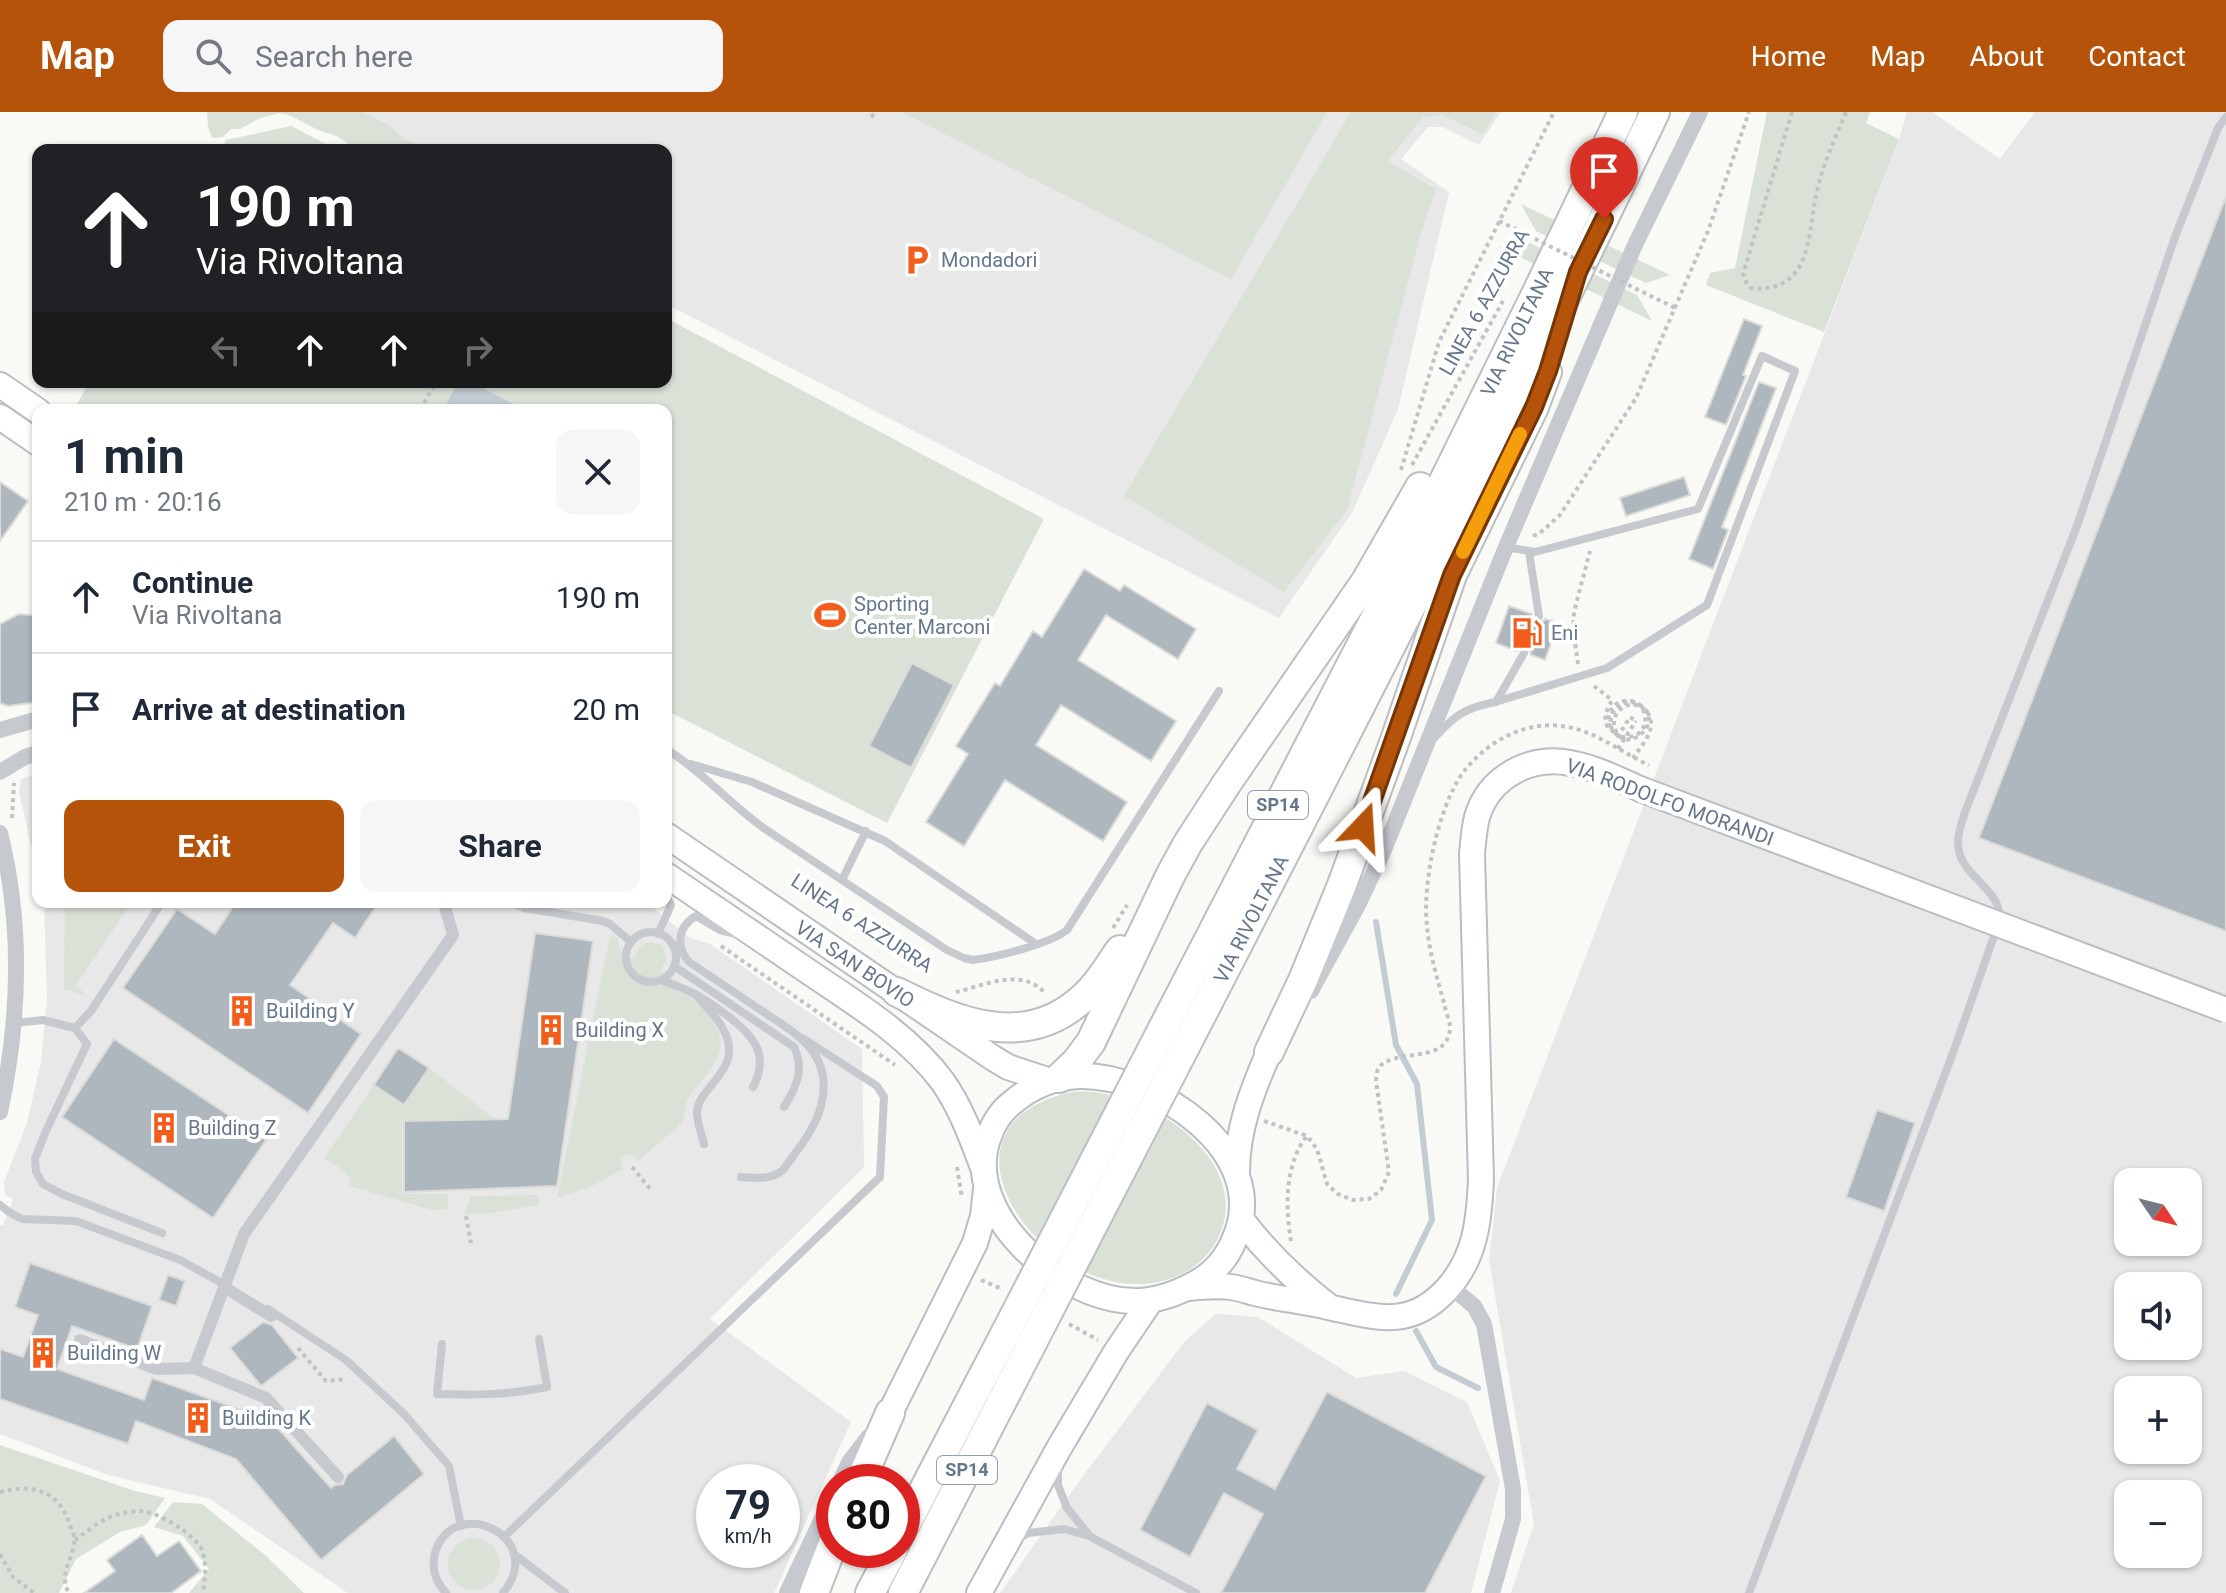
<!DOCTYPE html>
<html lang="en">
<head>
<meta charset="utf-8">
<style>
  body { margin:0; font-family:Roboto,sans-serif; background:#f6f6f7; color:#1f2937; height:100vh; display:flex; flex-direction:column; font-size:30px; white-space:nowrap }
  * { box-sizing:border-box; margin:0 }
  p { font-size:26px; color:#747a83 }
  .icon { flex:none; width:44px; height:44px; fill:none; stroke:currentColor; stroke-width:2; stroke-linecap:round; stroke-linejoin:round }
  .map { position:relative; flex:1; overflow:hidden }
  .details { position:absolute; left:32px; top:292px; width:640px; height:504px; display:flex; flex-direction:column; background:#fff; border-radius:16px; box-shadow:0 2px 6px #0004 }
  .details>* { flex:none }
  .top-card { position:absolute; left:32px; top:32px; width:640px; height:244px; border-radius:16px; box-shadow:0 2px 6px #0004; background:#202124; color:#fff; overflow:hidden }
  .needle { width:52px; rotate:125deg }
  .fabs { position:absolute; left:2114px; top:1056px; display:grid; gap:16px }
  .fabs a { display:grid; place-items:center; width:88px; height:88px; border-radius:16px; background:#fff; box-shadow:0 2px 6px #0004; font-size:40px }
  .speed { position:absolute; left:696px; top:1352px; display:flex; gap:16px; font-size:40px; font-weight:700; text-align:center }
  .speed>* { display:grid; place-content:center; width:104px; height:104px; border-radius:50%; background:#fff; box-shadow:0 2px 6px #0004; line-height:1 }
  .speed small { font-size:20px; font-weight:400 }
  .speed .limit { border:12px solid #d22; background:#fff; color:#111 }
  .pin { position:absolute; display:grid; place-items:center; width:68px; height:68px; color:#fff; margin:-82px -34px; border-radius:50% 50% 50% 0; rotate:-45deg; box-shadow:0 0 8px #0007 }
  .pin .icon { rotate:45deg }
  .me { position:absolute; width:88px; margin:-44px; rotate:20deg; stroke-linejoin:round; filter:drop-shadow(0 0 6px #0008) }
  .turn { display:flex; align-items:center; gap:28px; height:168px; padding:0 32px; font-size:36px }
  .turn .icon { width:104px; height:104px; stroke-width:2.5 }
  .turn b { display:block; font-size:56px; line-height:68px }
  .lanes { display:flex; align-items:center; height:76px; padding:0 32px; background:#0003; justify-content:center; gap:40px; direction:ltr }
  .lanes .off { opacity:.35 }
  .round { display:grid; place-items:center; flex:none; width:84px; height:84px; border-radius:16px; background:#f6f6f7 }
  .head { display:flex; align-items:center; justify-content:space-between; height:136px; padding:0 32px }
  h1 { font-size:48px; font-weight:700; line-height:60px }
  .button { display:flex; gap:16px; margin-top:auto; padding:16px 32px }
  .button a { flex:1; height:92px; border-radius:16px; background:#b45309; color:#fff; font-size:32px; font-weight:700; line-height:92px; text-align:center }
  .button a+a { background:#f6f6f7; color:#1f2937 }
  ul { padding:0; list-style:none }
  li { display:flex; align-items:center; gap:24px; height:112px; padding:0 32px; border-top:2px solid #e0e1e3 }
  li div { flex:1 }
  li b { display:block; font-size:30px }
  li em { font-style:normal }
  header { display:flex; align-items:center; gap:48px; box-sizing:border-box; height:112px; padding:0 40px; background:#b45309; color:#fff }
  header strong { font-size:38px }
  nav { display:flex; gap:44px; margin-inline-start:auto; font-size:28px }
  .search { width:560px; height:72px; background:#f6f6f7; display:flex; align-items:center; gap:20px; box-sizing:border-box; padding:0 28px; border-radius:16px; color:#747a83; font-size:30px }
  .map>svg:first-child { display:block }
  .built { fill:#e7e8e7; fill-rule:evenodd }
  .green { fill:#dae1d7 }
  .water { fill:#c2ccd2 }
  .lines { fill:none; stroke-linecap:round; stroke-linejoin:round }
  .stream { stroke:#c2ccd2; stroke-width:6 }
  .building { fill:#afb7be; stroke:#dbdbd8; stroke-width:2 }
  .secondary-casing { stroke:#b8bec3; stroke-width:28 }
  .trunk-casing { stroke:#bbbec2; stroke-width:32 }
  .path { stroke:#c0c3c5; stroke-width:4; stroke-dasharray:4 4; stroke-linecap:butt }
  .service { stroke:#c6cacf; stroke-width:8 }
  .pedestrian { stroke:#c6cacf; stroke-width:12 }
  .minor { stroke:#c6cacf; stroke-width:16 }
  .tertiary { stroke:#c6cacf; stroke-width:20 }
  .secondary { stroke:#fff; stroke-width:24 }
  .trunk { stroke:#fff; stroke-width:28 }
  .secondary-bridge-casing { stroke:#b8bec3; stroke-width:28; stroke-linecap:butt }
  .trunk-bridge-casing { stroke:#bbbec2; stroke-width:32; stroke-linecap:butt }
  .path-bridge { stroke:#c0c3c5; stroke-width:4; stroke-dasharray:4 4; stroke-linecap:butt }
  .secondary-bridge { stroke:#fff; stroke-width:24 }
  .trunk-bridge { stroke:#fff; stroke-width:28 }
  .route-casing { stroke:#753606; stroke-width:20 }
  .route { stroke:#b45309; stroke-width:14 }
  .slow { stroke:#f59e0b; stroke-width:14 }
  .labels { text-anchor:middle; stroke-width:8; stroke-linejoin:round; paint-order:stroke }
  .shield { fill:#fff; stroke:#93a0ad; stroke-width:2 }
  .shield-label { font-size:18px; font-weight:bold; fill:#65778a }
  .poi-label { font-size:20px; fill:#65778a; stroke:#fff; text-anchor:start }
  .street-label { font-size:20px; fill:#65778a; stroke:#fff }
</style>
</head>
<body>
<header>
<strong>Map</strong>
<div class="search"><svg class="icon" aria-label="search" viewBox="0 0 24 24"><circle cx="10" cy="10" r="6"/><path d="M15 15l6 6"/></svg>Search here</div>
<nav><a>Home</a><a>Map</a><a>About</a><a>Contact</a></nav>
</header>
<div class="map">
<svg width="2226" height="1481" viewBox="0 0 2226 1481">
  <rect width="100%" height="100%" fill="#f9f9f6"/>
  <!-- built -->
  <path class="built" d="M290,0H1501L1479,33L1443,15H1428L1401,47L1449,80L1398,297L1353,399L1279,506L666,192V38H364Z
    M1907,0H1932L2000,47L2035,0H2226V1481H1511L1534,1412L1489,1148L1497,1076L1899,27ZM2128,1070H2188V1130H2128ZM2128,1174H2188V1234H2128ZM2128,1278H2188V1338H2128ZM2128,1382H2188V1442H2128Z
    M38,661V763L19,680L21,667Z
    M44,790H646L690,826L710,832L862,937L864,1055L710,1207L851,1310L774,1481H348L210,1387L108,1363L0,1322V1113H3L13,1088L5,1082L4,1070L27,1011L41,949L47,888ZM714,1370H782V1438H714Z
    M1216,1202L1258,1205L1356,1266L1404,1259L1467,1290L1500,1369L1471,1481H1000L1083,1364L1185,1229Z"/>
  <!-- green -->
  <path class="green" d="M207,0H362L389,13L403,26L421,35L422,38H357L337,24L318,18L289,3L279,1L258,7L240,17H231L223,25L212,26L208,15Z
    M901,0H1327L1231,167Z
    M1351,0H1497L1482,22L1442,3L1423,5L1388,49L1436,77L1421,121L1347,398L1284,480L1124,384Z
    M1767,0H1870L1866,11L1899,27L1824,220L1706,173L1710,161L1735,156Z
    M291,14L338,38H221L226,28Z
    M1521,92L1670,163L1646,171L1536,119Z
    M1530,131L1637,183L1652,209L1499,135Z
    M666,206L1044,407L887,711L666,598V298H74L89,270H666Z
    M65,790H132L76,873L87,884L64,877Z
    M610,824L618,826C618,837 624,845 634,847C638,833 648,825 662,834L667,847L660,859C687,880 737,912 715,951C707,965 691,977 686,992C684,997 684,1004 683,1010L638,1049L634,1044L626,1042L621,1048L623,1057L592,1074L557,1086Z
    M429,956L495,1007L402,1008V1082H448V1097L432,1098L350,1074L351,1068L343,1058L324,1046L374,973L404,993Z
    M1072,980C1141,973 1257,1046 1218,1126C1207,1149 1186,1163 1162,1169C1050,1198 912,1015 1072,980Z
    M538,1083L539,1093L490,1101L464,1102L471,1084Z
    M0,1333L135,1379L165,1386L146,1413L120,1420L76,1447L59,1481H0Z
    M173,1390L202,1392L266,1444L304,1481H189L209,1457L183,1424L154,1415Z
    M448 1452a26 26 0 1 1 52 0a26 26 0 1 1-52 0Z"/>
  <!-- water -->
  <path class="water" d="M458,270H472L524,298H443Z"/>
  <g class="lines">
    <!-- stream -->
    <path class="stream" d="M1376,810L1396,933L1417,972L1432,1108L1396,1182
      M1416,1219L1436,1255L1478,1276"/>
  </g>
  <!-- building -->
  <path class="building" d="M2225,87L2226,88V819L1979,726Z
    M1744,207L1762,214L1743,263L1746,264L1726,313L1705,305Z
    M1759,270L1776,276L1722,415L1728,418L1713,457L1689,447Z
    M1684,365L1690,383L1626,404L1620,386Z
    M0,370L28,389L0,429Z
    M1084,457L1120,479L1124,473L1196,517L1178,547L1106,503L1078,548L1176,609L1151,649L1061,593L1036,633L1127,690L1103,729L1005,668L964,734L926,710L968,642L956,634L995,571L1000,574L1033,519L1042,525Z
    M1509,494L1532,502L1533,508L1537,511L1543,510L1545,507L1558,511L1545,548L1531,543L1530,538L1527,535H1521L1517,539L1496,531Z
    M19,502L38,504V590L8,594L0,591V512Z
    M912,551L954,573L911,656L869,634Z
    M236,790H379L355,826L333,811L290,873L361,922L308,1001L123,876L177,797L215,822Z
    M535,821L593,829L557,1074L404,1080V1009L508,1007Z
    M114,927L266,1028L213,1106L62,1005Z
    M398,936L429,956L404,993L374,973Z
    M1877,998L1915,1011L1884,1099L1846,1085Z
    M30,1151L152,1194L137,1237L72,1214L57,1257L144,1288L152,1266L252,1302L276,1314L331,1376L335,1373L343,1372L347,1363L394,1324L424,1362L321,1448L236,1347L136,1309L128,1332L0,1287V1237L23,1245L38,1203L15,1195Z
    M168,1163L185,1169L176,1194L159,1188Z
    M263,1210L272,1213L298,1246L261,1274L230,1236Z
    M1327,1280L1486,1364L1425,1481H1221L1263,1402L1224,1381L1190,1445L1140,1418L1207,1291L1258,1318L1237,1357L1275,1377Z
    M142,1423L157,1444L179,1429L201,1459L171,1481H84L115,1459L107,1448Z"/>
  <g class="lines">
    <defs>
      <path id="secondary" d="M0,273L38,299
        M0,305L38,331
        M666,723L993,946L1008,955L1050,969
        M666,763C715,796 763,829 812,862C858,893 910,925 943,970C961,996 971,1024 982,1053
        M1079,964C1155,962 1272,1039 1235,1126C1227,1146 1215,1161 1196,1171C1178,1181 1160,1188 1139,1189C1065,1192 959,1103 989,1024C994,1010 1001,999 1013,990C1032,974 1054,965 1079,964Z
        M1237,1060C1237,1017 1252,979 1269,940
        M1241,1107C1266,1140 1295,1168 1327,1193
        M1188,1176C1202,1175 1217,1173 1231,1175C1239,1176 1247,1179 1255,1181C1279,1187 1304,1189 1328,1195C1375,1205 1410,1218 1447,1177C1476,1145 1479,1108 1481,1068L1472,742C1473,730 1474,717 1477,705C1489,665 1530,643 1570,651C1594,655 1617,667 1640,677
        M890,1301L975,1131L983,1104L986,1077
        M979,1481L1059,1336L1116,1240L1151,1188"/>
      <path id="trunk" d="M897,880C959,911 1028,940 1086,883C1100,870 1109,853 1120,838
        M1161,920L1396,466L1539,176L1623,0
        M1186,933C1346,623 1505,314 1655,0
        M1269,940L1303,868L1342,773L1395,628L1452,463L1534,295L1547,260
        M1059,966L1076,950L1091,930L1170,764L1188,731L1227,671L1366,469L1420,375
        M860,1370L890,1301
        M902,1420L1005,1222
        M814,1481L834,1429
        M870,1481L893,1438
        M903,1481L1030,1235"/>
    </defs>
    <!-- secondary casing -->
    <use href="#secondary" class="secondary-casing"/>
    <!-- trunk casing -->
    <use href="#trunk" class="trunk-casing"/>
    <!-- path -->
    <path class="path" d="M1792,0L1743,162L1746,170L1751,176C1811,182 1808,124 1816,83C1822,54 1835,27 1846,0
      M871,5L876,0
      M420,298L436,270
      M1412,353L1503,189
      M1401,358L1439,230L1554,0
      M1533,424L1540,421L1560,403L1636,286L1708,119L1749,0
      M1578,552L1573,517L1574,500L1590,439
      M1594,574L1612,588L1605,603L1607,614L1618,624L1630,605L1636,609
      M12,706L14,671
      M1113,816L1127,793
      M721,834L895,953
      M956,880C986,873 1021,855 1045,881
      M1264,1009L1307,1024L1317,1037L1327,1072L1338,1082L1353,1088L1369,1087L1381,1078L1389,1060L1376,969C1376,967 1377,959 1378,957C1392,934 1450,955 1450,914C1449,907 1445,898 1444,891C1437,865 1429,840 1427,814C1422,772 1438,697 1462,662C1484,632 1522,609 1561,614C1593,617 1620,640 1649,653
      M632,1055L651,1078
      M957,1055L962,1086
      M466,1104L471,1131
      M1291,1129C1285,1095 1285,1051 1307,1024
      M981,1168L1002,1177
      M1069,1212L1098,1228
      M298,1236L326,1269L347,1267
      M0,1380C33,1371 60,1379 70,1414C72,1418 74,1422 74,1426C76,1444 57,1461 69,1481
      M75,1428C89,1418 105,1404 123,1401C128,1400 136,1399 141,1399C158,1400 195,1422 202,1438C207,1452 205,1467 203,1481
      M0,1442L13,1465L34,1481"/>
    <!-- service -->
    <path class="service" d="M1529,440L1539,504
      M1496,590L1524,541
      M1435,625C1455,603 1465,596 1495,590L1607,556L1707,493L1795,259L1762,244L1698,397L1535,440L1506,435
      M666,637C703,660 730,692 765,717L947,838L964,846L973,848C996,845 1050,832 1067,818L1219,579
      M691,652L752,670L885,729L1036,832
      M842,768L866,719
      M510,790L524,796L603,809L610,812L631,830
      M626 845a25 25 0 1 1 50 0a25 25 0 1 1-50 0Z
      M658,822L671,793L666,783
      M740,823L720,818L696,804C677,815 676,835 689,850C712,865 734,880 756,895C795,921 835,940 821,994C815,1018 797,1038 783,1058C771,1068 756,1066 741,1065
      M674,854L794,935C805,957 796,976 784,995
      M662,868C673,873 686,877 697,883C714,893 746,915 755,932C763,945 760,963 753,975
      M696,883C705,894 717,904 723,917C746,958 697,974 697,1001C697,1011 702,1023 704,1032
      M15,911L43,908L75,916L87,932L45,1021L35,1047L36,1060L43,1072L62,1082L162,1121
      M75,916L91,899L162,790
      M0,1093L9,1100L22,1107L76,1109L180,1148L229,1175
      M268,1197L346,1248L405,1303L449,1354L461,1414
      M442,1232L437,1282C475,1283 510,1283 547,1275L539,1227
      M1058,1354V1373L1067,1396L1089,1423
      M504,1425L880,1065L884,985L877,974L804,927
      M1018,1427L1028,1421L1064,1417L1089,1424L1196,1481
      M514,1442L565,1481
      M446,1481C436,1470 431,1456 435,1441C453,1380 549,1425 503,1481
      M1749,1481L1954,938L1999,810C2004,779 1965,767 1959,739C1956,726 1961,713 1965,700L2077,414L2175,125L2218,16L2226,5"/>
    <!-- pedestrian -->
    <path class="pedestrian" d="M224,1175L271,1204
      M80,1228L156,1257L194,1256
      M338,1365L266,1286L194,1256L244,1122L453,823L445,795L449,790"/>
    <!-- minor -->
    <path class="minor" d="M0,618L38,607
      M0,660L25,645L38,641
      M0,721C23,813 20,907 0,1000
      M1311,879L1357,795L1384,738L1506,435L1634,135L1700,0
      M1450,1174L1474,1194L1484,1212L1513,1377V1407L1492,1481"/>
    <!-- tertiary -->
    <path class="tertiary" d="M842,1370L851,1351L870,1326
      M789,1481L834,1386"/>
    <!-- secondary -->
    <use href="#secondary" class="secondary"/>
    <!-- trunk -->
    <use href="#trunk" class="trunk"/>
    <defs>
      <path id="secondary-bridge" d="M1640,677L2226,898"/>
      <path id="trunk-bridge" d="M1005,1222L1161,920
        M1030,1235L1186,933"/>
    </defs>
    <!-- secondary-bridge casing -->
    <use href="#secondary-bridge" class="secondary-bridge-casing"/>
    <!-- trunk-bridge casing -->
    <use href="#trunk-bridge" class="trunk-bridge-casing"/>
    <!-- path-bridge -->
    <path class="path-bridge" d="M1499,109L1675,196
      M1607,614L1609,613C1604,585 1641,580 1645,604C1649,631 1606,633 1611,606C1612,599 1617,594 1622,592C1628,589 1635,590 1640,593C1667,610 1625,645 1615,617C1613,611 1614,605 1618,600C1629,585 1653,595 1651,614C1650,625 1639,637 1633,646
      M1618,637L1636,609"/>
    <!-- secondary-bridge -->
    <use href="#secondary-bridge" class="secondary-bridge"/>
    <!-- trunk-bridge -->
    <use href="#trunk-bridge" class="trunk-bridge"/>
  </g>
  <g class="lines">
    <defs>
      <path id="route" d="M1363,715L1452,463L1534,295L1548,259L1578,160L1604,107"/>
    </defs>
    <!-- route casing -->
    <use href="#route" class="route-casing"/>
    <!-- route -->
    <use href="#route" class="route"/>
    <!-- slow -->
    <path class="slow" d="M1463,440L1520,322"/>
  </g>
  <!-- icons -->
  <defs>
    <symbol id="parking-bare" viewBox="-9 -9 18 18"><path d="M-3.5-5.5H1a3.5 3.5 0 0 1 0 7H-1V5.5H-3.5ZM-1-3.4V-.6H.8a1.4 1.4 0 0 0 0-2.8Z" fill="#f35d1c" stroke="#fff" stroke-width="2.5" paint-order="stroke"/></symbol>
    <symbol id="stadium-bare" viewBox="-9 -9 18 18"><path d="M0-5a6.5 5 0 1 0 0 10a6.5 5 0 1 0 0-10ZM-3.5-1.8h7v3.6h-7Z" fill="#f35d1c" stroke="#fff" stroke-width="2.5" paint-order="stroke"/></symbol>
    <symbol id="fuel-bare" viewBox="-9 -9 18 18"><path d="M-5.5-6h7V0h2V4h1.3V-2.5L3-4.5l.8-.8L6-3V5H2.5V1h-1V6h-7ZM-4.2-4.7v3.2H.2V-4.7Z" fill="#f35d1c" stroke="#fff" stroke-width="2.5" paint-order="stroke"/></symbol>
    <symbol id="building-bare" viewBox="-9 -9 18 18"><path d="M-4-6H4V6H1V3H-1V6H-4ZM-2.5-4.3h1.7v1.8h-1.7ZM.8-4.3h1.7v1.8H.8ZM-2.5-1h1.7V.8h-1.7ZM.8-1h1.7V.8H.8Z" fill="#f35d1c" stroke="#fff" stroke-width="2.5" paint-order="stroke"/></symbol>
  </defs>
  <g fill-rule="evenodd">
    <use href="#parking-bare" x="895" y="126" width="44" height="44"/>
    <use href="#stadium-bare" x="808" y="481" width="44" height="44"/>
    <use href="#fuel-bare" x="1505" y="499" width="44" height="44"/>
    <use href="#building-bare" x="220" y="877" width="44" height="44"/>
    <use href="#building-bare" x="529" y="896" width="44" height="44"/>
    <use href="#building-bare" x="142" y="994" width="44" height="44"/>
    <use href="#building-bare" x="21" y="1219" width="44" height="44"/>
    <use href="#building-bare" x="176" y="1284" width="44" height="44"/>
  </g>
  <g class="labels">
    <!-- shield labels -->
    <g class="shield">
      <rect x="1248" y="679" width="60" height="28" rx="6"/>
      <rect x="937" y="1344" width="60" height="28" rx="6"/>
    </g>
    <g class="shield-label">
      <text x="1278" y="699">SP14</text>
      <text x="967" y="1364">SP14</text>
    </g>
    <!-- poi labels -->
    <g class="poi-label">
      <text x="941" y="155">Mondadori</text>
      <text x="854" y="499">Sporting<tspan x="854" dy="23">Center Marconi</tspan></text>
      <text x="1551" y="528">Eni</text>
      <text x="266" y="906">Building Y</text>
      <text x="575" y="925">Building X</text>
      <text x="188" y="1023">Building Z</text>
      <text x="67" y="1248">Building W</text>
      <text x="222" y="1313">Building K</text>
    </g>
    <!-- street labels -->
    <g class="street-label">
      <text transform="translate(1484 190) rotate(-61)" y="7">LINEA 6 AZZURRA</text>
      <text transform="translate(1517 220) rotate(-64)" y="7">VIA RIVOLTANA</text>
      <text transform="translate(1670 690) rotate(20)" y="7">VIA RODOLFO MORANDI</text>
      <text transform="translate(1251 807) rotate(-63)" y="7">VIA RIVOLTANA</text>
      <text transform="translate(862 811) rotate(33)" y="7">LINEA 6 AZZURRA</text>
      <text transform="translate(855 852) rotate(34)" y="7">VIA SAN BOVIO</text>
    </g>
  </g>
</svg>
<div class="fabs">
<a><svg class="needle" viewBox="-14 -14 28 28"><path d="M0-13l5 13h-10z" fill="#e53935"/><path d="M0 13l5-13h-10z" fill="#747a83"/></svg></a>
<a><svg class="icon" aria-label="sound" viewBox="0 0 24 24"><path d="M4 9h4l5-4v14l-5-4H4zM17 9q2 3 0 6"/></svg></a>
<a>+</a>
<a>−</a>
</div>
<div class="speed"><div>79<small>km/h</small></div><div class="limit">80</div></div>
<div class="pin" style="left:1604px;top:107px;background:#d93025"><svg class="icon" aria-label="arrive" viewBox="0 0 24 24"><path d="M6 21V4h12l-3 4 3 4H6"/></svg></div>
<svg class="me" style="left:1363px;top:715px" viewBox="-20 -20 40 40"><path d="M0-17L14 15 0 8-14 15z" fill="#b45309" stroke="#fff" stroke-width="4"/></svg>
<div class="top-card">
<div class="turn"><svg class="icon" aria-label="ahead" viewBox="0 0 24 24"><path d="M12 20V5M6 11l6-6 6 6"/></svg><div><b>190 m</b>Via Rivoltana</div></div>
<div class="lanes"><svg class="icon off" aria-label="left" viewBox="0 0 24 24"><path d="M17 20v-9H6M10 6l-5 5 5 5"/></svg><svg class="icon" aria-label="ahead" viewBox="0 0 24 24"><path d="M12 20V5M6 11l6-6 6 6"/></svg><svg class="icon" aria-label="ahead" viewBox="0 0 24 24"><path d="M12 20V5M6 11l6-6 6 6"/></svg><svg class="icon off" aria-label="right" viewBox="0 0 24 24"><path d="M7 20v-9h11M14 6l5 5-5 5"/></svg></div>
</div>
<section class="details">
<div class="head"><div><h1>1 min</h1><p>210 m · 20:16</p></div><a class="round"><svg class="icon" aria-label="close" viewBox="0 0 24 24"><path d="M6 6l12 12M18 6L6 18"/></svg></a></div>
<ul>
<li><svg class="icon" aria-label="ahead" viewBox="0 0 24 24"><path d="M12 20V5M6 11l6-6 6 6"/></svg><div><b>Continue</b><p>Via Rivoltana</p></div><em>190 m</em></li>
<li><svg class="icon" aria-label="arrive" viewBox="0 0 24 24"><path d="M6 21V4h12l-3 4 3 4H6"/></svg><div><b>Arrive at destination</b></div><em>20 m</em></li>
</ul>
<div class="button"><a>Exit</a><a>Share</a></div>
</section>
</div>
</body>
</html>
